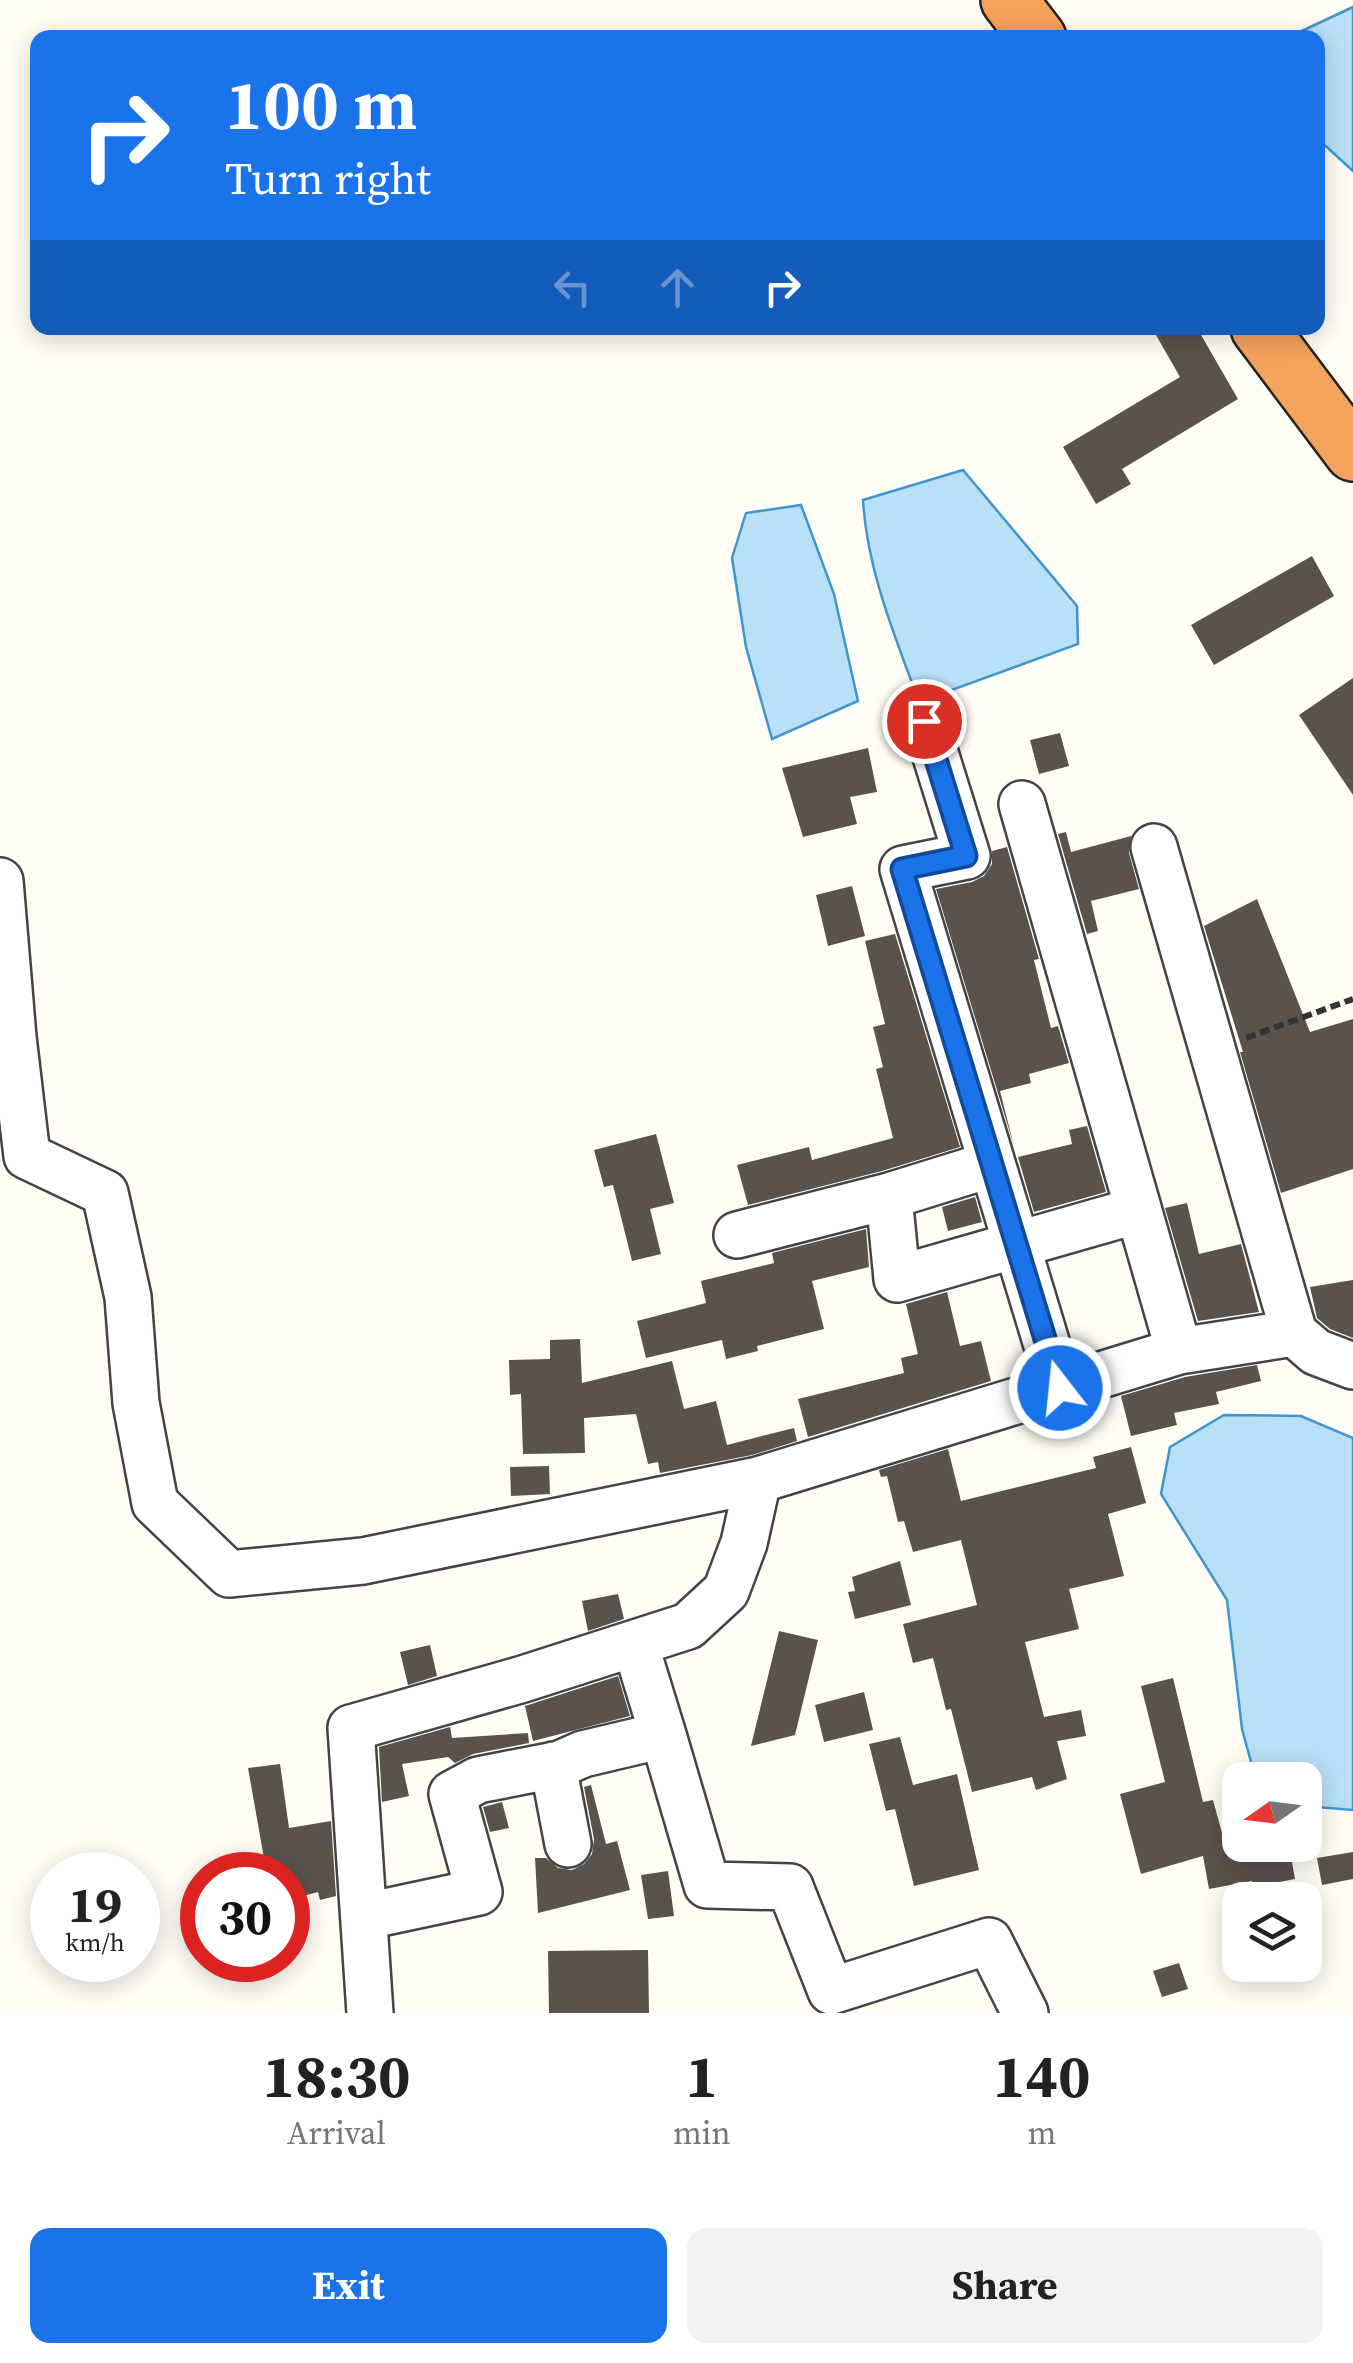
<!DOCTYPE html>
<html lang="en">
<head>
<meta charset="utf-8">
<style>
  body { margin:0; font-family:"Source Serif 4",serif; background:#f2f2f2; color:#222; height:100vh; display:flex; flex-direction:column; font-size:38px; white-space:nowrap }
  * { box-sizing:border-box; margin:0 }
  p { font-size:32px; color:#767676 }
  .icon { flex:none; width:55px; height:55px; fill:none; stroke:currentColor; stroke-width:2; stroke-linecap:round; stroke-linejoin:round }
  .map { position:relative; height:2013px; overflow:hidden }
  .sheet { display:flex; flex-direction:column; background:#fff; flex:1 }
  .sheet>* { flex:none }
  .banner { position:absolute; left:30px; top:30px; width:1295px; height:305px; border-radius:20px; box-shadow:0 5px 25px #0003; background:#1a73e8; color:#fff; overflow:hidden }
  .needle { width:65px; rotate:256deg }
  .tools { position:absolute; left:1222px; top:1762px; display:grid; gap:20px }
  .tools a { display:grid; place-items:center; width:100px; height:100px; border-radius:20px; background:#fff; box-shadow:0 5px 25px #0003; font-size:50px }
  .speed { position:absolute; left:30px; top:1852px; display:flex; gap:20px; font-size:50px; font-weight:700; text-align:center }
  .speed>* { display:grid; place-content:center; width:130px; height:130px; border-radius:50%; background:#fff; box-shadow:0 5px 25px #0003; line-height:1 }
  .speed small { font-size:25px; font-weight:400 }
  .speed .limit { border:15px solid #d22; background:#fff; color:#111 }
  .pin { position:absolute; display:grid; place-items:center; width:85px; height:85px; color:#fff; margin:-42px; border:5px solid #fff; border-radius:50%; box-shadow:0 2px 10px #0007 }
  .me { position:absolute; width:110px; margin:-55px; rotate:344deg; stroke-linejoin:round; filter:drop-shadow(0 0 8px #0008) }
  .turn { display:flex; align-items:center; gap:35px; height:210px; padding:0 30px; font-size:45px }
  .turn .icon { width:130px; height:130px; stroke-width:2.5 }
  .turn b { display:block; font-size:70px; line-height:85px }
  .lanes { display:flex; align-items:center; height:95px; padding:0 30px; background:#0003; justify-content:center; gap:50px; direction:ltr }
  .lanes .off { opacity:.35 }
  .eta { display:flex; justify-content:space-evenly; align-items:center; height:170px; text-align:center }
  .eta b { font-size:60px; font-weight:700; line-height:70px }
  .button { display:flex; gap:20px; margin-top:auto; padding:20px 30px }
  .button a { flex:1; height:115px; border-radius:20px; background:#1a73e8; color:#fff; font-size:40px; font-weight:700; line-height:115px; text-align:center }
  .button a+a { background:#f2f2f2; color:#222 }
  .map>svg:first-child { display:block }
  .water { fill:#b9e0f7; stroke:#3f96cf; stroke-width:2.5 }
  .building { fill:#5a524d }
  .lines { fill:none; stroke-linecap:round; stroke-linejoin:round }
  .minor-casing { stroke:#444; stroke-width:50 }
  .highway-casing { stroke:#222; stroke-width:60 }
  .path { stroke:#333; stroke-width:6; stroke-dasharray:10 5; stroke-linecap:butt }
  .minor { stroke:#fff; stroke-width:45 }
  .highway { stroke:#f5a25d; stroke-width:55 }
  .route-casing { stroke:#114b97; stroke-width:25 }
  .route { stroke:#1a73e8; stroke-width:18 }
</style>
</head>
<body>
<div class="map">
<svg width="1353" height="2013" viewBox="0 0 1353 2013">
  <rect width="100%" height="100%" fill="#fffdf5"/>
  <!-- water -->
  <path class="water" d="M1353,7V171L1318,139V38L1289,37Z
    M963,470L1077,606L1078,644L919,702C895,636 867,570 863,500Z
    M801,505L834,594L858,701L772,739L746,647L732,558L746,513Z
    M1224,1415L1301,1416L1353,1438V1810L1305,1806V1780H1256L1242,1729L1227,1600L1161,1494L1170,1447Z"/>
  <!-- building -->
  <path class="building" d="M1152,328H1197L1238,399L1122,469L1131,484L1096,504L1063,447L1180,377Z
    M1312,556L1334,596L1214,665L1191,625Z
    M1353,678V795L1299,715Z
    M1060,733L1069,766L1039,774L1030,740Z
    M868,748L877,792L850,797L857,824L803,837L782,768Z
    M1066,832L1071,852L1131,836L1129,853L1139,889L1091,901L1098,931L1087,934L1058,834Z
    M1007,847L1039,959L1034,960L1051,1028L1058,1026L1069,1063L1029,1074L1031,1083L1000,1091L1014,1146L936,889L972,882L984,876L992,864V851Z
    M852,886L865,936L828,946L816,895Z
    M1257,899L1310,1032L1353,1019V1169L1281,1193L1240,1052H1243L1204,926Z
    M895,934L960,1147L882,1171L748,1205L737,1165L809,1147L812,1160L893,1138L876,1069L883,1067L873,1027L885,1024L865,941Z
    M1087,1126L1106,1192L1034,1212L1018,1157L1072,1144L1069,1130Z
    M656,1134L674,1203L650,1209L661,1254L632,1261L613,1185L604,1187L594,1150Z
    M975,1197L982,1222L948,1231L942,1207Z
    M1187,1203L1199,1254L1241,1244L1259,1312L1198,1321L1165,1208Z
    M866,1229L869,1267L812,1281L824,1329L757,1346L758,1351L726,1359L722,1340L646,1358L637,1321L706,1303L701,1281L774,1263L772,1253Z
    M1353,1280V1338L1330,1329L1317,1318L1310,1287Z
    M947,1292L960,1346L981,1341L991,1381L808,1437L798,1399L904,1373L901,1358L918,1354L906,1304Z
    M580,1339L582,1383L672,1361L684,1409L716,1401L727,1445L794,1428L797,1441L752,1455L660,1473L658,1462L648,1464L636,1414L584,1418L585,1453L523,1454L521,1394L510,1395L509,1360L550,1359V1340Z
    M1257,1365L1261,1381L1216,1392L1219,1404L1174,1413L1177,1425L1131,1436L1121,1396L1185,1377Z
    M1131,1447L1146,1503L1108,1514L1124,1576L1069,1589L1079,1629L1025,1642L1044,1717L1081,1710L1086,1736L1057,1741L1067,1779L1036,1790L1032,1777L972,1792L951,1709L946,1710L933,1658L913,1663L903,1624L977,1605L961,1540L913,1552L904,1521L898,1522L887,1476L881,1477L879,1470L948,1449L961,1501L1096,1468L1093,1457Z
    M549,1466L550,1494L511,1496L510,1467Z
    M900,1561L911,1605L855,1619L848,1592L855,1591L852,1577Z
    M618,1594L624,1619L588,1631L582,1601Z
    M779,1631L818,1640L795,1735L751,1746Z
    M430,1645L437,1676L408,1685L400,1652Z
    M618,1676L630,1716L533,1741L525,1706Z
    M1173,1678L1203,1802L1213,1800L1222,1833L1227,1832L1229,1845H1289L1295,1879L1253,1887L1252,1881L1209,1889L1203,1856L1141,1874L1120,1794L1165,1782L1141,1686Z
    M864,1692L873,1730L824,1742L815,1705Z
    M450,1727L452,1738L528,1733L529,1743L473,1754L455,1763L448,1757L402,1764L409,1796L382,1802L379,1747Z
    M900,1737L913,1785L957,1774L979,1870L914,1886L895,1809L886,1811L869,1744Z
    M280,1764L289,1828L331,1821L336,1896L320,1900L318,1892L288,1900V1875H267L248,1768Z
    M591,1785L606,1844L617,1841L630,1890L538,1913L535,1858H546L558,1868L572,1870L584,1864L592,1854L594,1839L584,1787Z
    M502,1802L509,1828L490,1832L483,1807Z
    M1353,1852V1879L1322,1885L1317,1858Z
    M668,1871L674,1916L648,1919L641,1875Z
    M648,1950L649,2013H549L548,1951Z
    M1179,1963L1188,1989L1162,1997L1153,1971Z"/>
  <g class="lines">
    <defs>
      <path id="minor" d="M925,721L967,856L903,869L1060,1388
        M1022,804L1179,1351
        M1154,847L1294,1333
        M0,881L13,1037L27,1156L105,1193L128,1297L136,1403L155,1503L229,1574L363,1561L758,1480
        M889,1196L992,1164
        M737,1235L889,1196L897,1279L1138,1210
        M663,1735L707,1885L790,1887L831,1991L989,1941L1025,2013
        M553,1765L568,1844
        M371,1915L479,1892L452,1794L478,1780L560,1764L583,1754L663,1735L636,1647
        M370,2013L351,1728L523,1679L688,1626L726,1591L744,1543L758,1480L1179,1351L1294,1333L1316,1352L1353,1366"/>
      <path id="highway" d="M1009,0L1038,38
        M1259,328L1353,453"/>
    </defs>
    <!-- minor casing -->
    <use href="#minor" class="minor-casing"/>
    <!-- highway casing -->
    <use href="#highway" class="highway-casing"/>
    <!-- path -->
    <path class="path" d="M1246,1038L1353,999"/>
    <!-- minor -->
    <use href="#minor" class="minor"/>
    <!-- highway -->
    <use href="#highway" class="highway"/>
  </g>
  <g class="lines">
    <defs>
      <path id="route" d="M924,721L966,856L902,869L1060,1388"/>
    </defs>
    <!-- route casing -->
    <use href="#route" class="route-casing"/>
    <!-- route -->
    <use href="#route" class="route"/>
  </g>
</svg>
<div class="tools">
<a><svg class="needle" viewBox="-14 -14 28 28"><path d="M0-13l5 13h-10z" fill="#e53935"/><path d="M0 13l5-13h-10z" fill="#767676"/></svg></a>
<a><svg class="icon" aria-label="layers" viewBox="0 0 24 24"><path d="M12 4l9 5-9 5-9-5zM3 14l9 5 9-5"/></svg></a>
</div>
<div class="speed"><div>19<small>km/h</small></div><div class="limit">30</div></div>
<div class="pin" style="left:924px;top:721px;background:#d93025"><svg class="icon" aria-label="arrive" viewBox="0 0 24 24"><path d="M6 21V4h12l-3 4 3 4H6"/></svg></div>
<svg class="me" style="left:1060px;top:1388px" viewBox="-20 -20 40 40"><circle r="17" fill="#1a73e8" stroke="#fff" stroke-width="3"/><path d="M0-11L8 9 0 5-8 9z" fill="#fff"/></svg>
<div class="banner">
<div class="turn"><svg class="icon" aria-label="right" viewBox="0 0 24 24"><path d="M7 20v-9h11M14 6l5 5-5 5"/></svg><div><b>100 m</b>Turn right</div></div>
<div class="lanes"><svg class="icon off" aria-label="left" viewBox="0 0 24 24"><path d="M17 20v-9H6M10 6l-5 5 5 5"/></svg><svg class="icon off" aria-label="ahead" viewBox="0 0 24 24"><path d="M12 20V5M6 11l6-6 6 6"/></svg><svg class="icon" aria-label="right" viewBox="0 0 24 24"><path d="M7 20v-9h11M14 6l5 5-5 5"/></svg></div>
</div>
</div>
<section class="sheet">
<div class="eta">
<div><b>18:30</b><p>Arrival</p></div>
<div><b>1</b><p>min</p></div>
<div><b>140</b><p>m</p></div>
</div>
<div class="button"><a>Exit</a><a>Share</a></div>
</section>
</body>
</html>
